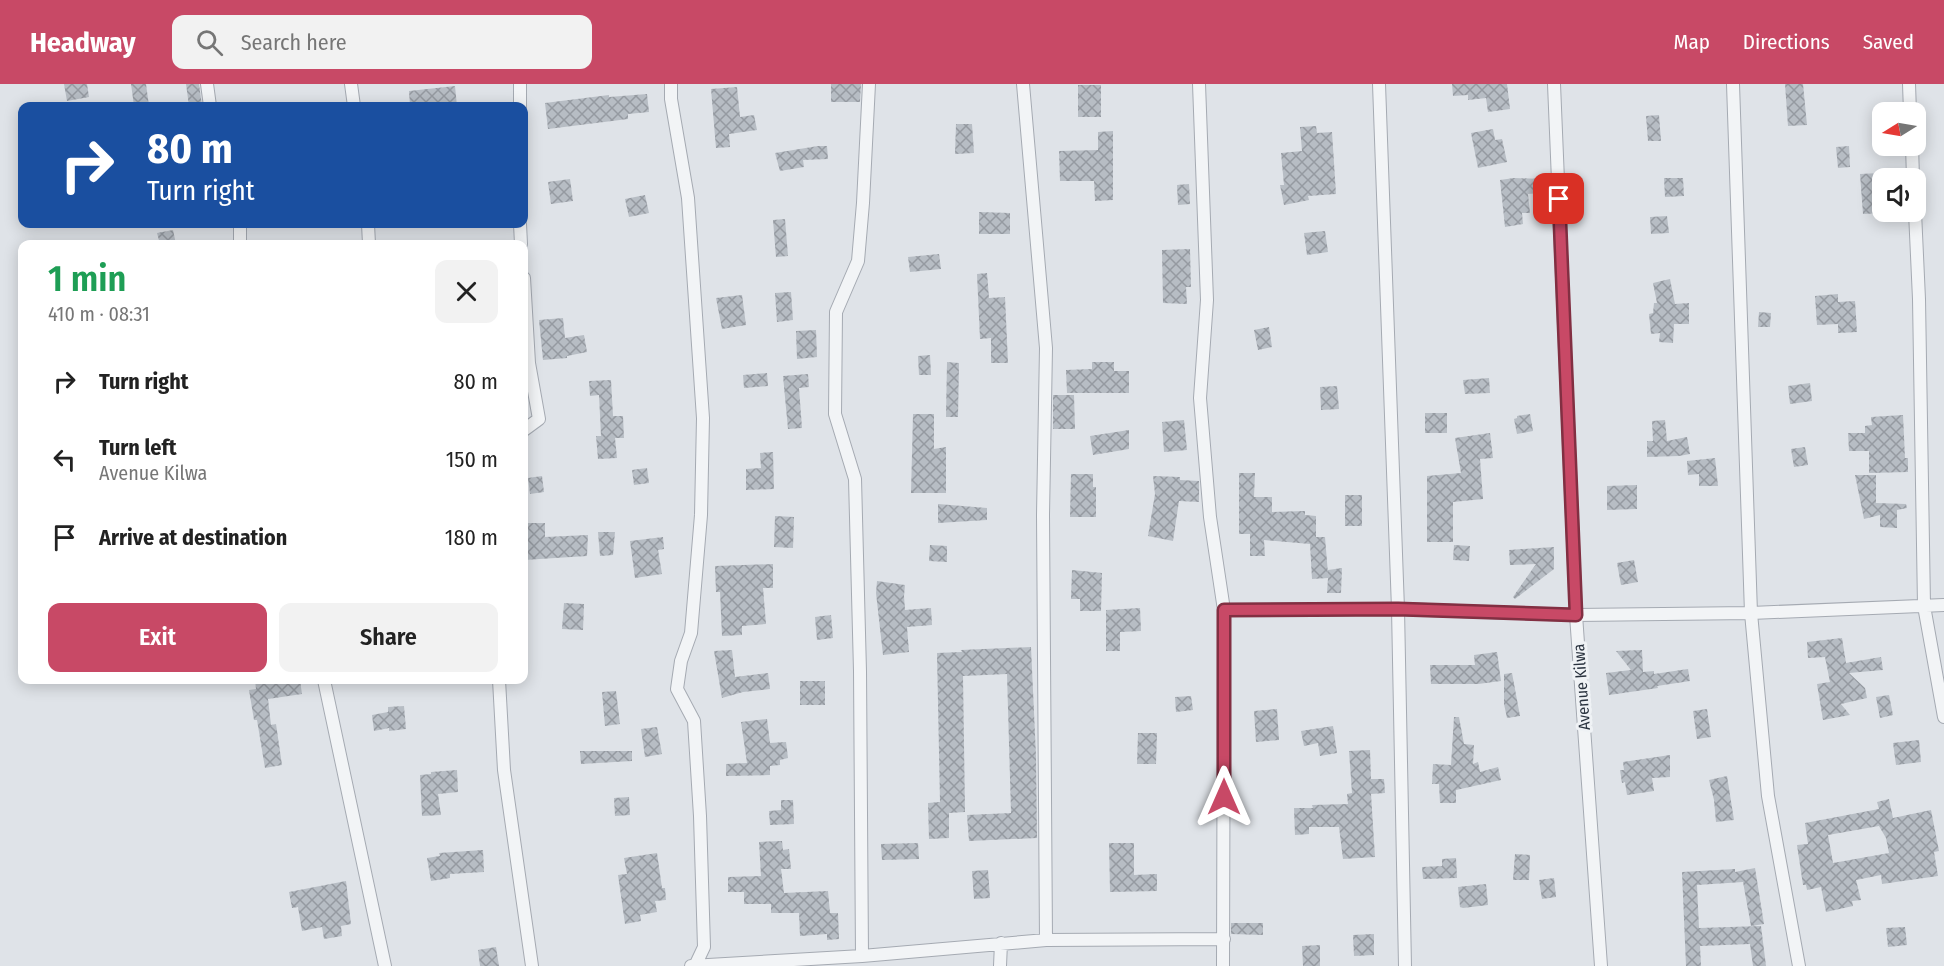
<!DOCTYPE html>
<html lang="en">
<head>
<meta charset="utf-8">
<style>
  body { margin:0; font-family:"Fira Sans Condensed",sans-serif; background:#f2f2f2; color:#222; height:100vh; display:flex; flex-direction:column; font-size:22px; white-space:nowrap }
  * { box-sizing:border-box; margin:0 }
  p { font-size:20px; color:#767676 }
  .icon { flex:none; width:33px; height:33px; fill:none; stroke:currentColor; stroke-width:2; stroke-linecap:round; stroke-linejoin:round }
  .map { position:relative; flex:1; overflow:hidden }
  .panel { position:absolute; left:18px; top:156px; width:510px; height:444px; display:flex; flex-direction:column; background:#fff; border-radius:12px; box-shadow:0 3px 15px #0003 }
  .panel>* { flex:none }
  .top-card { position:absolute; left:18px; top:18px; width:510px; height:126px; border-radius:12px; box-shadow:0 3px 15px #0003; background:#1a4fa0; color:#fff; overflow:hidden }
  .needle { width:39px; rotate:259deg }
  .fabs { position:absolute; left:1872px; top:18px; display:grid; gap:12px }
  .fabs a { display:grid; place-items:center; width:54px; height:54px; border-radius:12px; background:#fff; box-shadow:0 3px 15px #0003; font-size:30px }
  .pin { position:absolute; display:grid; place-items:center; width:51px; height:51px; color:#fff; margin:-26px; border-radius:12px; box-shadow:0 3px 9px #0006 }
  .me { position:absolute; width:66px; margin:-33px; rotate:0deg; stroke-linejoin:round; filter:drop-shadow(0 0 4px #0008) }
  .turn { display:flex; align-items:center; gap:21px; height:126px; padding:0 30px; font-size:27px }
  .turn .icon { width:78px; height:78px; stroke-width:2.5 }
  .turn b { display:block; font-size:42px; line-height:51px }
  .round { display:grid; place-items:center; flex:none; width:63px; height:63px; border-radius:12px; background:#f2f2f2 }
  .summary { display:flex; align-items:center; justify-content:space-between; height:102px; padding:0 30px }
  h1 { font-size:36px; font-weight:600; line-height:45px; color:#1e9e55 }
  .primary-button { display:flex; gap:12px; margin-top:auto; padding:12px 30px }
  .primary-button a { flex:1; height:69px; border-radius:12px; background:#c84966; color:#fff; font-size:24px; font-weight:600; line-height:69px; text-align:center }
  .primary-button a+a { background:#f2f2f2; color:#222 }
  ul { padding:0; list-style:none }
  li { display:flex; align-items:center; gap:18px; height:78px; padding:0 30px }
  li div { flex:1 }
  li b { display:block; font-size:22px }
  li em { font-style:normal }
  header { display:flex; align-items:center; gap:36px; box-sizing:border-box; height:84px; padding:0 30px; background:#c84966; color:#fff }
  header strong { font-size:28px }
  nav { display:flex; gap:33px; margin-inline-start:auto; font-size:21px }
  .search { width:420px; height:54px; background:#f2f2f2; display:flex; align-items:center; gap:15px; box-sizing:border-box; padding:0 21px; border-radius:12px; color:#767676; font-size:22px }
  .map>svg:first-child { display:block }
  .building { fill:url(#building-cross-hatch); fill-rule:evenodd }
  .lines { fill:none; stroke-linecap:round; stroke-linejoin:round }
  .minor-casing { stroke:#a5aab2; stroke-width:14 }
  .minor { stroke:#f2f4f6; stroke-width:12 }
  .route-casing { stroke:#822f42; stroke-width:15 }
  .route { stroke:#c84966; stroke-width:10 }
  .labels { text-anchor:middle; stroke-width:6; stroke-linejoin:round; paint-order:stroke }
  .street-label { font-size:16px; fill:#29323e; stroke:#eff2f5 }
</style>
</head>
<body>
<header>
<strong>Headway</strong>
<div class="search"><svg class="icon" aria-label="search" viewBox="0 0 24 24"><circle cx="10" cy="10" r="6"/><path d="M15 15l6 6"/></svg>Search here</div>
<nav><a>Map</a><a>Directions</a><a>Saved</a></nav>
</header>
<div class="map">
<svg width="1944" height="882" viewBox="0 0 1944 882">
  <defs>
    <pattern id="building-cross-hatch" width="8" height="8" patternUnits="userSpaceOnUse" patternTransform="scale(1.5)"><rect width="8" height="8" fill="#b7bdc4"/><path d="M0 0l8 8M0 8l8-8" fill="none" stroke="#959aa1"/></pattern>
  </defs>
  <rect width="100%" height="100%" fill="#dfe3e8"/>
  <!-- building -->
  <path class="building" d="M64,0H87L89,13L67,17Z
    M131,0H146L149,22H134Z
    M186,0H199L202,22H189Z
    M831,0H861L860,18H831Z
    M1452,0H1507L1510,25L1488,28L1486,14L1468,16V11L1453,12Z
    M1785,0H1803L1807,41L1788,42Z
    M1078,1H1101V33H1078Z
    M455,2L457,22H410L409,7Z
    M737,3L740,33L754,31L757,46L729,50L730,63L716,64L711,5Z
    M647,10L649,28L628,30V35L548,45L545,19L609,11V13Z
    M1659,31L1661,57H1648L1646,32Z
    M956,40H972L974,69L955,70Z
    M1316,42L1317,49L1332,48L1336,110L1308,112L1309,116L1284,121L1280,101H1284L1281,69L1302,67L1300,43Z
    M1493,45L1495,56L1502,55L1507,78L1478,84L1471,49Z
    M1113,47V116L1095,117L1094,97H1060L1059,67L1098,66V48Z
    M818,62H827L828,75L803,76L804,83L780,87L775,69Z
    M1849,62L1850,83L1838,84L1836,63Z
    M1880,89L1883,129L1863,130L1860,90Z
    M1514,94L1541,95V109L1528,110L1530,129H1522L1523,140L1505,143L1500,96Z
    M1664,94H1683L1684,112L1665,113Z
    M570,95L573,117L551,120L548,98Z
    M1189,100L1190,120L1178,121L1177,101Z
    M645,111L649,129L629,133L625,115Z
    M979,128L1010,129V150H979Z
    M1667,132L1669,149L1651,150L1650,133Z
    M785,135L788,172L776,173L773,136Z
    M173,146L176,160H160L157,149Z
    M1325,147L1328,168L1307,171L1304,149Z
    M1190,165L1191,203H1186L1187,220L1163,219L1162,166Z
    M939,170L941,185L910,188L908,173Z
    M987,189L989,214L1005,213L1008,279H991V254L980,255L977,190Z
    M1670,195L1675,220L1689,219V240H1674L1673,259L1659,258L1660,249L1651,250L1649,230L1653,229L1654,219H1657L1653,199Z
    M791,208L793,236L777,238L775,209Z
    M1838,210V218L1855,217L1857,248L1838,249V240L1817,241L1815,212Z
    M742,211L746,241L722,245L716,214Z
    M1759,228L1771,229L1770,243H1758Z
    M563,234L565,254L584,251L587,268L567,272V274L543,276L539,236Z
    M1269,243L1272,263L1258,266L1254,246Z
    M816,246L817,273L797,275L796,247Z
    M930,271L931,291H919L918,272Z
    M947,278L959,279L958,333H946Z
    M1092,278H1114V287H1129V309H1067L1066,286L1092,285Z
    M767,289L768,302L744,304L743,291Z
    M808,290L809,303L799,304L802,344L788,345L783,292Z
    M1489,294L1490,309L1465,310L1463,296Z
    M611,296L613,332H623L624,354H615L617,374L598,375L596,352H601L599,311L590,312L589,297Z
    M1810,299L1812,317L1790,320L1788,302Z
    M1337,302L1339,325L1321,326L1320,303Z
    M1053,311H1074L1075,345H1053Z
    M1425,329H1447V349H1425Z
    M913,330H934V365L946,363V409H911Z
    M1530,330L1533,347L1517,350L1514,335L1517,334V332Z
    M1903,331L1905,374H1908V388L1869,389V367H1849L1848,349H1865V342L1872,341L1871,333Z
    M1184,336L1187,366L1164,368L1162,338Z
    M1665,336L1667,357L1687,353L1690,370L1679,372L1647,373V357H1653L1652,337Z
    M1129,346V365L1093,371L1090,352Z
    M1490,349L1493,374L1480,375L1483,415L1453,418V458H1427V392L1461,389L1455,354Z
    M1805,363L1808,381L1794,383L1791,365Z
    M773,368L774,405L746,406V385L761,384L760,369Z
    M1715,374L1718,402H1699V390L1688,391L1687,377Z
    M647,384L649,399L634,401L632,386Z
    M1239,389H1255L1254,413H1272V428L1305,427V431L1316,432V453H1325L1328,490V486L1342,484L1341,509H1327L1328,494L1312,495L1310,460L1264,456L1265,472H1250V450H1239Z
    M1071,390H1093V403H1096V433H1070Z
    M1855,391H1876V419L1906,420L1907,424L1897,426V444L1880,443V431L1864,435Z
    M542,392L544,408L530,410L528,394Z
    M1153,392L1180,393V396L1199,397V418L1179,417L1173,457L1148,452L1155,410Z
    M1637,401V425L1607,426V402Z
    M1345,411H1362V442H1345Z
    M938,420L987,424V436L938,439Z
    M775,432L794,433L793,464L774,463Z
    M524,439H545V453L588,451L587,472L524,476Z
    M598,448H615L613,471L600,472Z
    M663,453L664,465L658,466L662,490L635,494L630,457Z
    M930,461L947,462V478L929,477Z
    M1454,461L1470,462L1469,477L1453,476Z
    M1554,463V485L1515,515L1513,513L1536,480L1510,481L1509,466Z
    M1634,476L1638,498L1621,501L1617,479Z
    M773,480V504H763L766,540L742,542V551L722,552L720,508H716L715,482Z
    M1072,486L1102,489L1101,527H1080V515H1071Z
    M877,497L905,501L904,512L905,526L931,524L932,541L907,543L909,568L883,571L876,509Z
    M564,519L584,520L583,546L562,545Z
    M1140,524L1141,547L1120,548V567H1106V526Z
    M831,531L833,554L817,556L815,533Z
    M1842,554L1846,579L1881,573L1883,586L1849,589L1865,604L1867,614L1841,620L1850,631L1823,636L1817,600L1830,598L1825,573L1808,574L1807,558Z
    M1031,563L1036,672L1037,754L969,757L967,731L1011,729L1007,590L963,592L965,728L949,729V754L929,755L928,719L940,718L937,569L962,568L961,566Z
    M732,566L735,593L768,589L770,605L743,608L722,614L714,567Z
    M1642,566L1643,588L1654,587V590L1688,585L1690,597L1657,602L1658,604L1609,611L1606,589L1631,586L1616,567Z
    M1497,568L1501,597L1478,600H1431L1430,581H1475L1474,571Z
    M1512,589L1520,632L1507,634L1504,620V590Z
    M255,596H300L302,610L268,615L271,641L276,640L282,681L265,684L257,636H254L249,606L256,605Z
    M800,597H825V621H800Z
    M616,607L620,640L605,642L602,608Z
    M1889,611L1893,631L1880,634L1876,613Z
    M1191,612L1193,626L1176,628L1175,613Z
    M404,622L406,645L389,647V644L374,647L372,631L388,628V623Z
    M1277,625L1279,656L1256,658L1254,627Z
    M1707,625L1711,653L1697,655L1693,627Z
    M1454,633H1459L1464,660L1474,661L1473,680L1478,678L1480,688L1498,683L1501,696L1456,706V719H1440L1439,700H1432L1433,680L1451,681Z
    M767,635L770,659L786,658L788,674L780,676V681L770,682V691L726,692V680L747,679L741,638Z
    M1333,642L1337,669L1320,672L1318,659L1304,662L1301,647Z
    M657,643L662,670L645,673L641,645Z
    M1138,649H1157L1156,680H1137Z
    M1919,656L1921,678L1896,681L1893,659Z
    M1370,666L1371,695H1384L1385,709L1371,710L1375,773L1343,775L1339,743H1309V750L1295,751L1294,724H1313L1312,721L1348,720L1347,710L1352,709L1349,667Z
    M580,667H632V677L581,680Z
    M1670,671V693L1652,694L1654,707L1627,711L1625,698L1622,699L1620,686H1624L1623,678Z
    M457,686L458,708L438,710L441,731L422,732L420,691L431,690V688Z
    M1727,692L1734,736L1716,738L1714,716L1709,696Z
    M629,713L630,731L615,732L614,714Z
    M1889,715L1893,734L1931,726L1939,767L1934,768L1938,792L1882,800L1881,791L1856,796L1861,816L1852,817L1853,822L1826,828L1821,803L1807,806L1806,801H1803L1797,761L1808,760L1805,739L1879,725L1877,718ZM1879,742L1886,754L1889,769L1833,779L1828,751Z
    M781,716H793L794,740L770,741L769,727L781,726Z
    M782,757L783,766L789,765L791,785H781L784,809L828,807L830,829H838L839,855L827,856V850L800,852L799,829H771V820H744V808H728V793L761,792L759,758Z
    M918,759L919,775L882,776L881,760Z
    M1109,759H1134V791L1157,790V807L1110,808Z
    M483,766L484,788L450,790V794L431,797L427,774L440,772L439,769Z
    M657,769L662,804H665L666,816L655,817L657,828L640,831L641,837L625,840L618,791L627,790L624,774Z
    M1515,770L1530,771L1529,796H1513Z
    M1456,774L1457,794L1423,795L1422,783L1442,782V775Z
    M1755,784L1764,840L1751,842L1743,798L1697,801L1699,844L1761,842L1766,882H1753L1750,860L1700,862L1701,882H1686L1682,788L1735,785V788Z
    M988,786L990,814L974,815L972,787Z
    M1554,794L1556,813L1542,815L1539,796Z
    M346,797L351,840L341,842L342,852L324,855L322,843L302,847L298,823L292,824L289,808Z
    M1486,800L1488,821L1463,824L1460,823L1458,803Z
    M1231,839H1263V851L1231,850Z
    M1905,843L1907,861L1888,863L1886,844Z
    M1374,850V871L1354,872L1353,851Z
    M1320,861V882H1303L1302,862Z
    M496,863L499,882H480L478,866Z"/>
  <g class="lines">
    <defs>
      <path id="minor" d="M207,0L210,22
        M351,0L354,22
        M671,0V15L688,114L703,334L701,431L691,549L681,577L677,605L694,637L700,732L704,863L695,882
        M1023,0L1046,264L1043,431L1046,856
        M1199,0L1207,216L1200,314L1210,433L1224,526L1223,882
        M1379,0L1398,525L1405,882
        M1554,0L1576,531L1601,882
        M1733,0L1751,529L1768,712L1799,882
        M1909,0L1910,28
        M520,22V0
        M1912,62L1913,94
        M1915,128L1919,215L1924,522L1944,633
        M240,140V160
        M368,140L369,160
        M520,140L521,160
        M524,194L529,279L539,335L524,346
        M1224,526L1398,525L1576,531L1751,529L1944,521
        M324,596L385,882
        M499,596L504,686L532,882
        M862,872L860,587L855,395L835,330L836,228L858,177L863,119L869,0
        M691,882L862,872L1046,856L1224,855
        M1000,882L1001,859"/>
    </defs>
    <!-- minor casing -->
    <use href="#minor" class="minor-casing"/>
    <!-- minor -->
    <use href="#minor" class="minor"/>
  </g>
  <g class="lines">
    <defs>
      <path id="route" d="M1224,713V526L1398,525L1576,531L1559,115"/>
    </defs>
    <!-- route casing -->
    <use href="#route" class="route-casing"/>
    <!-- route -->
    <use href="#route" class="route"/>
  </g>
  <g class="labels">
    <!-- street labels -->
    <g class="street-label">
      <text transform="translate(1581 603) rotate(-94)" y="6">Avenue Kilwa</text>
    </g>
  </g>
</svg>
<div class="fabs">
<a><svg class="needle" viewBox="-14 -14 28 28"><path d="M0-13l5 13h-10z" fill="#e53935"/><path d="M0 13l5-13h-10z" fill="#767676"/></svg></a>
<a><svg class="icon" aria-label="sound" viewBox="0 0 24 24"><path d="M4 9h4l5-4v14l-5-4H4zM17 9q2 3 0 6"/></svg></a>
</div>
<div class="pin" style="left:1559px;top:115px;background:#d93025"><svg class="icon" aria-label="arrive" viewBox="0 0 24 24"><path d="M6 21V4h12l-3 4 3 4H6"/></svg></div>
<svg class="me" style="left:1224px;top:713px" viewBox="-20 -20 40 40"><path d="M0-17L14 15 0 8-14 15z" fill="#c84966" stroke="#fff" stroke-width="4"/></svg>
<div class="top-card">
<div class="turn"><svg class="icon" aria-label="right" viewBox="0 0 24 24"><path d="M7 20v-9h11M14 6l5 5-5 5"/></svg><div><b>80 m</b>Turn right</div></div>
</div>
<section class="panel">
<div class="summary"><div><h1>1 min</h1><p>410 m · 08:31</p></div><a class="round"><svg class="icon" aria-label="close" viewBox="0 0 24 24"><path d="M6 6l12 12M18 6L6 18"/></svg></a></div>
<ul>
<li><svg class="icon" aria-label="right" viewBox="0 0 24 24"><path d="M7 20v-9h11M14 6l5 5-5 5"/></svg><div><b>Turn right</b></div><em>80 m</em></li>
<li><svg class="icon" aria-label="left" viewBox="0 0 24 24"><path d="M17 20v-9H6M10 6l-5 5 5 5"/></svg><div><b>Turn left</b><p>Avenue Kilwa</p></div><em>150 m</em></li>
<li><svg class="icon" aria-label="arrive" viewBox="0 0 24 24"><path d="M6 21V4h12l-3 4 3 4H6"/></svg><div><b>Arrive at destination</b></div><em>180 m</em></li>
</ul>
<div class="primary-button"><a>Exit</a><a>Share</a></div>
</section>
</div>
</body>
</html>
